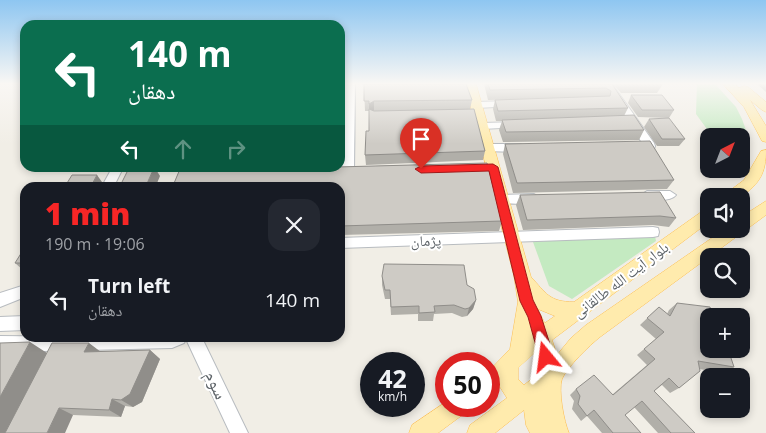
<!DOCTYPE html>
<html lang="en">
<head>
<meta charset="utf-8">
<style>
  body { margin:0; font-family:"Open Sans","Noto Naskh Arabic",sans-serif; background:#242831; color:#f1f3f6; height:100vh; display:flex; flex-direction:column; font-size:19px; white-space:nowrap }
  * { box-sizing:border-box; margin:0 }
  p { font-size:16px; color:#9ea1a6 }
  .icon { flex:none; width:28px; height:28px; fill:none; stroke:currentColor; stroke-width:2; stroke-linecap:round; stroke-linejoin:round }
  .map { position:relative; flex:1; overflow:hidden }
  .panel { position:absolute; left:20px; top:182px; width:325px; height:160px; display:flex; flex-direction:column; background:#171b24; border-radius:15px; box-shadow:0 2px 8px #0003 }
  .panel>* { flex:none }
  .banner { position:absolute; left:20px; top:20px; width:325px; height:152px; border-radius:15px; box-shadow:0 2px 8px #0003; background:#0b6e4f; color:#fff; overflow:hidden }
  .needle { width:32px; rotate:42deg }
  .fabs { position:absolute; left:700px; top:128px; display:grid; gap:10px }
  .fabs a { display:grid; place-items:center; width:50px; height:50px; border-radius:10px; background:#171b24; box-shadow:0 2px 8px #0003; font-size:25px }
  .speed { position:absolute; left:360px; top:352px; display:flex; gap:10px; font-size:25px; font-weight:700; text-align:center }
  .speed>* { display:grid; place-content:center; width:65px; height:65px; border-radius:50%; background:#171b24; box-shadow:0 2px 8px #0003; line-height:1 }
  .speed small { font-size:12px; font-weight:400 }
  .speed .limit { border:8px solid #d22; background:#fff; color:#111 }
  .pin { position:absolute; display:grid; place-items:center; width:42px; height:42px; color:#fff; margin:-51px -21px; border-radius:50% 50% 50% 0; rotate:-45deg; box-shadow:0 0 5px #0007 }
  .pin .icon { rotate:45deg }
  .me { position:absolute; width:55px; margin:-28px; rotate:344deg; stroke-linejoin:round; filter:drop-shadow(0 0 4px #0008) }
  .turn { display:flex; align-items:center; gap:18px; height:105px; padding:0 25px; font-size:22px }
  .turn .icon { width:65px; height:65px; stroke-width:2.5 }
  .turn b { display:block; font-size:35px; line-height:42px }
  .lanes { display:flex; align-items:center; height:48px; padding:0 25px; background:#0003; justify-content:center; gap:25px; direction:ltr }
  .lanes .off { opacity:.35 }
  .round { display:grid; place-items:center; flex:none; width:52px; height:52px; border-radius:15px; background:#242831 }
  .headline { display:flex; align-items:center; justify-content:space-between; height:85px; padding:0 25px }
  h1 { font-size:30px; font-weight:800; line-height:38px; color:#f72626 }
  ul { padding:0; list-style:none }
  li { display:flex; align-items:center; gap:15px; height:65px; padding:0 25px }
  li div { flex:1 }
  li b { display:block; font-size:19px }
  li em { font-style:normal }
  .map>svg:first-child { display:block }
  .green { fill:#c4eac1 }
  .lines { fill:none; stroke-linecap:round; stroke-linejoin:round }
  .minor-casing { stroke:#b8bcc0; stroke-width:2 }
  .major-casing { stroke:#fdbf53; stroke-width:1 }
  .minor { fill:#fff; fill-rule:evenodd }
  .major { fill:#ffebad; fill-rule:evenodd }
  .wall { fill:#b1afa9 }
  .shaded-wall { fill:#908e8a }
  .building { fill:#cecbc5; stroke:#908e8a }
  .route { fill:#f72626; stroke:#a11919 }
  .labels { text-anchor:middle; stroke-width:4; stroke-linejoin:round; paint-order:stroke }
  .street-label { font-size:15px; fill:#5d6368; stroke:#fff }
  .near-street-label { font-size:18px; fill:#5d6368; stroke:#fff }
</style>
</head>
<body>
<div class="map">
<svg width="766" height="433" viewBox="0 0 766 433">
  <rect width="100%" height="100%" fill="#f1eee6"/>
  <!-- green -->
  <path class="green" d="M697,84H715L736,107L742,119L747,133L741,151V136H712L696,114Z
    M650,234L655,236L656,241L572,299L549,286L533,242Z"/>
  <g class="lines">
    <defs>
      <path id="minor" d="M345,84H355L354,171L348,175L342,171Z
        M604,84H612L654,143L655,146L654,149H646Z
        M511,101L516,104L514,106L476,108L471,105L476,102Z
        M518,122L522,123V127L482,129L477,126L482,123Z
        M488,144H521L526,148L521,152L484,151L483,148Z
        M112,168H123L113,188H101Z
        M647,191H670L676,195C671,202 646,202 641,195Z
        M534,194L540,198C535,205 501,206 496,199L502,195Z
        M653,227L658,228L659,232L658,236L653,237L340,248V238Z
        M25,285V297L0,307V293Z
        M25,316V330L0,331V317Z
        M0,336L202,338L248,433H230L186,339L184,343L172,348L0,352Z"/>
      <path id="major" d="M465,84H476L531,277C546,293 549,302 574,302L704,210L709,208V222L552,340L557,355L571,338L586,325L725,229H741V217L766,201V215L600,337C590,345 567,367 562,379C558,390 564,422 569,433H530L526,425L524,410L495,433H467L470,425L507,398L500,387L496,392L489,395V371L510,349L518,302L514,276ZM538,309L555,316L545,323ZM537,351L541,372L524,385L518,379V368Z
        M723,84H735L739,88L744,86L748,87L766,102V112L762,110L750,100L766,126V142L762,141L744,107Z
        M766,150C766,173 760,183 741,197L726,196L728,192L744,180L761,151Z
        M446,402V406H468L465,413L438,433H409L412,425Z"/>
    </defs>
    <!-- minor casing -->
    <use href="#minor" class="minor-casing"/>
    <!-- major casing -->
    <use href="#major" class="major-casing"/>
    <!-- minor -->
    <use href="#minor" class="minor"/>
    <!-- major -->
    <use href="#major" class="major"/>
  </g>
  <!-- wall -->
  <path class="wall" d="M364,84L472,100L470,109L485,151L483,160L366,165L365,155L369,131V111H365Z
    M484,84H612L628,108L624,116L644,130L639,140L503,142L499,130L502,121H496L493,109L495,100L526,99L488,100Z
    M613,84H663L657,93H621Z
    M757,84H766V92Z
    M631,95L674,110L669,118L638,117L628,103Z
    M649,119L685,139L679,146H657L644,127Z
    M505,144L674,180L667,189L513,193L503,154Z
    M487,163L502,221L499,231L340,235V188H172L180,169L186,171Z
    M193,168H252L194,169Z
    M520,195L676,218L669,227L653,225L523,230L516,205Z
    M25,247V270H23L15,263Z
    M382,276L467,285L476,300L473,309L467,316L462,317L452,313L434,314L433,321H418V314L391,315L390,299H385L382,285Z
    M677,303L709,316L734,367L724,373L699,369L679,388L670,393L662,385L654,391L695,433H658L634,407L625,415L641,433H602L587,416L581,421L572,409L574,401L570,395L576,389L613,394L647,365L637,355L656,339L640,325L659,307L667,314L669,310Z
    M150,350L160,359L142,402L133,407L125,406L121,417L73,415L0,433L46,353Z"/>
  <!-- shaded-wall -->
  <path class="shaded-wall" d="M341,84H343L340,130V105Z
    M374,101V111L369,114V104Z
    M340,136L341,146L340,160Z
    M154,168H155L160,176L155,188H145Z
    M97,175L102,182L99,188H90Z
    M476,300L473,309L467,316L469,308Z
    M30,342L47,353L5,433H0V397Z
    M89,343L101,352H84Z
    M150,350L160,359L142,402L133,407L121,400Z
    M112,399L125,406L121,417L109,410Z
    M59,408L73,415L65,433H47Z"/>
  <!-- building -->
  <path class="building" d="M340,84H341L340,105Z
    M364,84H466L472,100L374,101L369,104V101H364Z
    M488,84H612L628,108L498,111L495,100L610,96L611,91L606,88L490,90Z
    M631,95H662L674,110H642Z
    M369,109L374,111L474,109L485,151L365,155L366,131H369Z
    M634,115L644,130L506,132L502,120Z
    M669,118L685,139H662L649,119Z
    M650,141L674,180L517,183L505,144Z
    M487,163L502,221L340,226V188H172L180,169L186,171Z
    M129,168H154L145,188H119Z
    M72,175H97L90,188H64Z
    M660,192L676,218L660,216L527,220L520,195Z
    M25,247V263H15Z
    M384,264L464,265L467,285L474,289L476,300L469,308L465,309L454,305L434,306L435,312L419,313V306L391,307L390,290H385L382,276Z
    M677,303L710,307L713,316H709V349H728L734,367L698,361L700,371L679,388L669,378L654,391L695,433H671L642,401L625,415L641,433H613L594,410L587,416L578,404L580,396L576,389L594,375L613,395L655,359L644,349L664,332L647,318L659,307L670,316Z
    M30,342L0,397V343Z
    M52,343H89L84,352L150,350L130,394L121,400L112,399L109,410L59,408L47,433H5Z"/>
  <!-- sky -->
  <linearGradient id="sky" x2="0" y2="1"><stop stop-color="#8ec6f1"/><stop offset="0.58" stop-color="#f9f7f4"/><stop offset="1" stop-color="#f9f7f4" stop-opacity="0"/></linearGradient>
  <rect width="766" height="144" fill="url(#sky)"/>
  <!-- route -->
  <path class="route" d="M493,164L498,167L533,300L541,316L554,357L552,362L546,364L541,362L539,357L528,317L520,301L489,171L421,173L415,169L421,166Z"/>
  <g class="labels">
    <!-- street labels -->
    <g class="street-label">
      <text transform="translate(426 241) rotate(-2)" y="5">پژمان</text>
      <text transform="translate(621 280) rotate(-37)" y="5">بلوار آیت الله طالقانی</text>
    </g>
    <!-- near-street labels -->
    <g class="near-street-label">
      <text transform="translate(216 385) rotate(65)" y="6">سوم</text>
    </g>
  </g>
</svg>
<div class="fabs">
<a><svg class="needle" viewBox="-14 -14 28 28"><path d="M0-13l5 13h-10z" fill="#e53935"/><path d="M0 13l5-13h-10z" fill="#9ea1a6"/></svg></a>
<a><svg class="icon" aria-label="sound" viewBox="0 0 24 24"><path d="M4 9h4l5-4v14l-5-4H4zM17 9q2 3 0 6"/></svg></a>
<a><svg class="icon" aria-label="search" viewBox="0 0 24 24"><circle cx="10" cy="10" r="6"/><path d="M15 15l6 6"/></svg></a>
<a>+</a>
<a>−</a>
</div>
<div class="speed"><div>42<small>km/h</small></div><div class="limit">50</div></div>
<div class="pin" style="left:421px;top:169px;background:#d93025"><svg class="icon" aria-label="arrive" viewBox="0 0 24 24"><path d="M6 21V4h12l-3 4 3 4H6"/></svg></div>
<svg class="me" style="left:546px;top:357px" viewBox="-20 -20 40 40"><path d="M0-17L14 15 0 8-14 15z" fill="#f72626" stroke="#fff" stroke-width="4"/></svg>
<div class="banner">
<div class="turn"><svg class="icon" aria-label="left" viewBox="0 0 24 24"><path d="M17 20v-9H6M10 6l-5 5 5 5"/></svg><div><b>140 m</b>دهقان</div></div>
<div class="lanes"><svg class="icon" aria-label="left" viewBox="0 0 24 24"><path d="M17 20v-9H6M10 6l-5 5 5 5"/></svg><svg class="icon off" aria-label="ahead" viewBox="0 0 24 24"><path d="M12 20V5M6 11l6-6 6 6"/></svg><svg class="icon off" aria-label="right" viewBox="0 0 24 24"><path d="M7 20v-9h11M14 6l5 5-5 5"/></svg></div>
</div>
<section class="panel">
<div class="headline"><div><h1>1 min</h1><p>190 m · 19:06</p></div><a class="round"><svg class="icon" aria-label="close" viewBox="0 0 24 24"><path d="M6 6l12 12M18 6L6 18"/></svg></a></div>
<ul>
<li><svg class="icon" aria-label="left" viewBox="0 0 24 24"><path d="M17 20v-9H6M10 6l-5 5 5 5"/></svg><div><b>Turn left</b><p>دهقان</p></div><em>140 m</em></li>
</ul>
</section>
</div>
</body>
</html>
